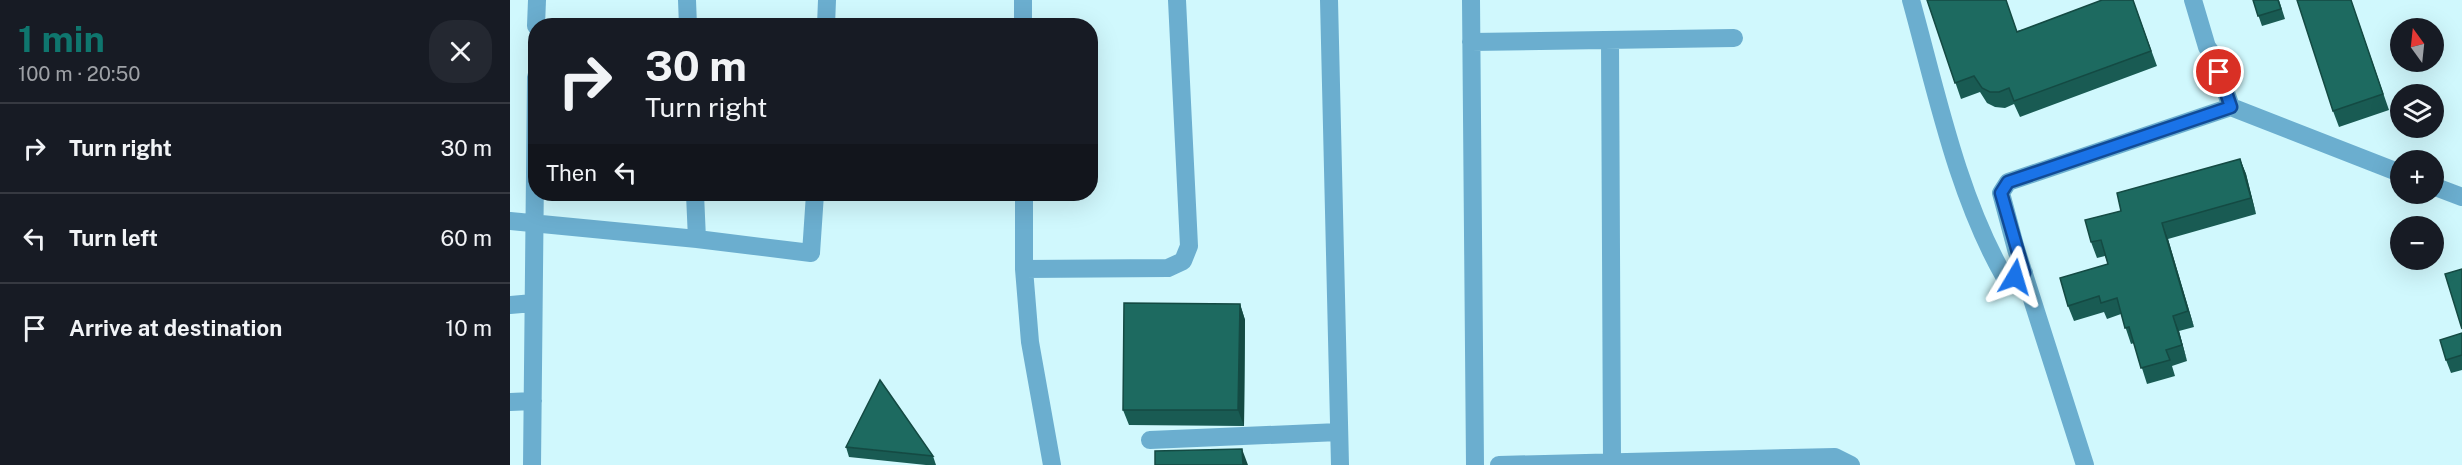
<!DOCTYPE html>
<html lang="en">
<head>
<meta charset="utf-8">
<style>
  body { margin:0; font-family:"Public Sans",sans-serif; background:#242831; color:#f1f3f6; height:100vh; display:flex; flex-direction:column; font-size:22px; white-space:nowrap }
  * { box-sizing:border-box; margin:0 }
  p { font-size:20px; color:#9ea1a6 }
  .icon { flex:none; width:33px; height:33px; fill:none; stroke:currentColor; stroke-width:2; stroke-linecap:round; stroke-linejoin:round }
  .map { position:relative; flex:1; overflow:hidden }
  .side { display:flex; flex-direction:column; background:#171b24; width:510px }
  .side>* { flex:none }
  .top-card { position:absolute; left:18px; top:18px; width:570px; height:183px; border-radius:24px; box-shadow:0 6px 24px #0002; background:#171b24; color:#f1f3f6; overflow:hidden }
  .needle { width:39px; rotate:345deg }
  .tools { position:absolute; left:1880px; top:18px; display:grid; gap:12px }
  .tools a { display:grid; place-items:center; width:54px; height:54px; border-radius:50%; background:#171b24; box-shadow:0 6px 24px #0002; font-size:30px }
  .pin { position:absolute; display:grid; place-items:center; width:51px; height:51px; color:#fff; margin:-26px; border:3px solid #fff; border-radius:50%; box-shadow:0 2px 6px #0007 }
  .me { position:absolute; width:66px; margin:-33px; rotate:7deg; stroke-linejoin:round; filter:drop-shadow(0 0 4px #0008) }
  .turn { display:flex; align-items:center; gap:21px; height:126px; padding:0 18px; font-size:27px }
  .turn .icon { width:78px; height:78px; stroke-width:2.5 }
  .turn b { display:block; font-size:42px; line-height:51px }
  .then { display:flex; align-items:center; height:57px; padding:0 18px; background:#0003; gap:12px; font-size:22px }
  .round { display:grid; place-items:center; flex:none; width:63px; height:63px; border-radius:24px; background:#242831 }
  .headline { display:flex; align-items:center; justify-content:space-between; height:102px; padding:0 18px }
  h1 { font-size:36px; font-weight:700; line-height:45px; color:#0f766e }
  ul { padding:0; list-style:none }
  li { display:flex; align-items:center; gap:18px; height:90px; padding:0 18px; border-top:2px solid #363941 }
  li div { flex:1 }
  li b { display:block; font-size:22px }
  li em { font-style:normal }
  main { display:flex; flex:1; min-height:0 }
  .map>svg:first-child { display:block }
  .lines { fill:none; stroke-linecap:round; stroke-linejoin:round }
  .minor { stroke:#6baecf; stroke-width:18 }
  .wall { fill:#195b53 }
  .shaded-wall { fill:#144a43 }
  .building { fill:#1d6a60; stroke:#144a43; stroke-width:1.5 }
  .route-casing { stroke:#114b97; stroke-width:15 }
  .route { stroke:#1a73e8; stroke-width:10 }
</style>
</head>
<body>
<main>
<section class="side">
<div class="headline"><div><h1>1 min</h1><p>100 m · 20:50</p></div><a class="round"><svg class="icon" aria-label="close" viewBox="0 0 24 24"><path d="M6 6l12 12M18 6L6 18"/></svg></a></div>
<ul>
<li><svg class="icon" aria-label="right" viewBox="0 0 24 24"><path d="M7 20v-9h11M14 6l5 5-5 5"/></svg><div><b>Turn right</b></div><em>30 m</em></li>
<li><svg class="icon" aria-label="left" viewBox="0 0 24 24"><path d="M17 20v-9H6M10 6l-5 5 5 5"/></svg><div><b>Turn left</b></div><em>60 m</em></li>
<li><svg class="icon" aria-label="arrive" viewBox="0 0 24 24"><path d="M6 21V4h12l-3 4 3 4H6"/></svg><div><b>Arrive at destination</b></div><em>10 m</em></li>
</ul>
</section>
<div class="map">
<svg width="1952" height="465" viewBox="0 0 1952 465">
  <rect width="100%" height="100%" fill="#d0f8fd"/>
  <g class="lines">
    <!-- minor -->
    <path class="minor" d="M177,0L178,26
      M513,0V26
      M819,0L830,465
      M961,0L965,465
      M1401,0C1426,90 1447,194 1494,276L1505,277L1514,273
      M1683,0L1697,47L1703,55L1721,107L1890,173
      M26,26L27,0
      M316,26L317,0
      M1100,40L1102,462
      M961,42L1224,38
      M1923,186L1952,197
      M185,194L187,239
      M514,194V269L520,342L542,465
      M0,221L187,239L301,253L305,194
      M514,269L658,268L673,261L679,246L667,0
      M0,305L23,303
      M0,402L23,401
      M640,440L829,432
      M22,465L26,77
      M989,465L1325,457L1341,465
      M1575,465L1506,249L1491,193L1498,182L1721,107"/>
  </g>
  <!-- wall -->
  <path class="wall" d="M1417,0L1507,31L1623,0L1647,66L1510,117L1504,104L1495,108L1485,107L1477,103L1470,92L1451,99Z
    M1743,0H1769L1775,19L1752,26Z
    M1841,0L1879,110L1829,127L1823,111Z
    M1730,159L1736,174L1746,214L1658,239L1684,327L1669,331L1677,361L1662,366L1665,376L1637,384L1624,343L1621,344L1611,314L1597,319L1594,312L1564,321L1558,306L1598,264L1595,256L1587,258L1581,242L1611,211Z
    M730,304L735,320L734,426L619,425L613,410Z
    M1952,333V370L1941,373L1936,360Z
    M336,447L423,456L426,465H416L339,457Z"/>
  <!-- shaded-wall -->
  <path class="shaded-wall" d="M1730,159L1736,174L1746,214L1741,198Z
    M1652,223L1658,239L1684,327L1678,311Z
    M730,304L735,320L734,426L728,410Z
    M1663,316L1669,331L1677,361L1672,345Z
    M732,449L738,465H733Z"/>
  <!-- building -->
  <path class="building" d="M1417,0H1496L1507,32L1592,0H1623L1641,51L1504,101L1499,88L1489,92H1480L1472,88L1464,76L1445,83Z
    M1743,0H1768L1771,9L1748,16Z
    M1787,0H1841L1873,94L1823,111Z
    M1730,159L1741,198L1652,223L1678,311L1663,316L1672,345L1656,350L1660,360L1631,368L1619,327L1615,328L1607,298L1591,303L1589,296L1558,306L1550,278L1598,264L1591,240L1581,242L1575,220L1611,211L1607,193Z
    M1952,269V329L1935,274Z
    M614,303L730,304L728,410H613Z
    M1952,333V355L1936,360L1930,340Z
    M370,380L423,456L336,447Z
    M732,449L733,465H645V451Z"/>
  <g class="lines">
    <defs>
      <path id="route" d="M1505,277L1514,273L1491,193L1498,182L1721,107L1709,72"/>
    </defs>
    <!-- route casing -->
    <use href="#route" class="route-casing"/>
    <!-- route -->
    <use href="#route" class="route"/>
  </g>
</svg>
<div class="tools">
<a><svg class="needle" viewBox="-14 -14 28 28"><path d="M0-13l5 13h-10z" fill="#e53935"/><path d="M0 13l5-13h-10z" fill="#9ea1a6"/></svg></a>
<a><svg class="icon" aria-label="layers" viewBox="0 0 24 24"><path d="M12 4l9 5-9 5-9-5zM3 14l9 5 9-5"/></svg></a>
<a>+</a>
<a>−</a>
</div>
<div class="pin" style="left:1709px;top:72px;background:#d93025"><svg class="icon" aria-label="arrive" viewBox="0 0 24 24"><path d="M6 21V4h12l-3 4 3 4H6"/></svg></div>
<svg class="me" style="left:1505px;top:277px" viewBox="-20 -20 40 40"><path d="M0-17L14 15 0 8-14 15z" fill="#1a73e8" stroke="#fff" stroke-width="4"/></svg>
<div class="top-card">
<div class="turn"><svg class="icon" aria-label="right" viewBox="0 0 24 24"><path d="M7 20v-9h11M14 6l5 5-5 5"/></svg><div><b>30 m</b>Turn right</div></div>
<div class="then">Then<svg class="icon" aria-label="left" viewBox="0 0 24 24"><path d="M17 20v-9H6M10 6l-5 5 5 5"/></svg></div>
</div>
</div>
</main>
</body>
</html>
